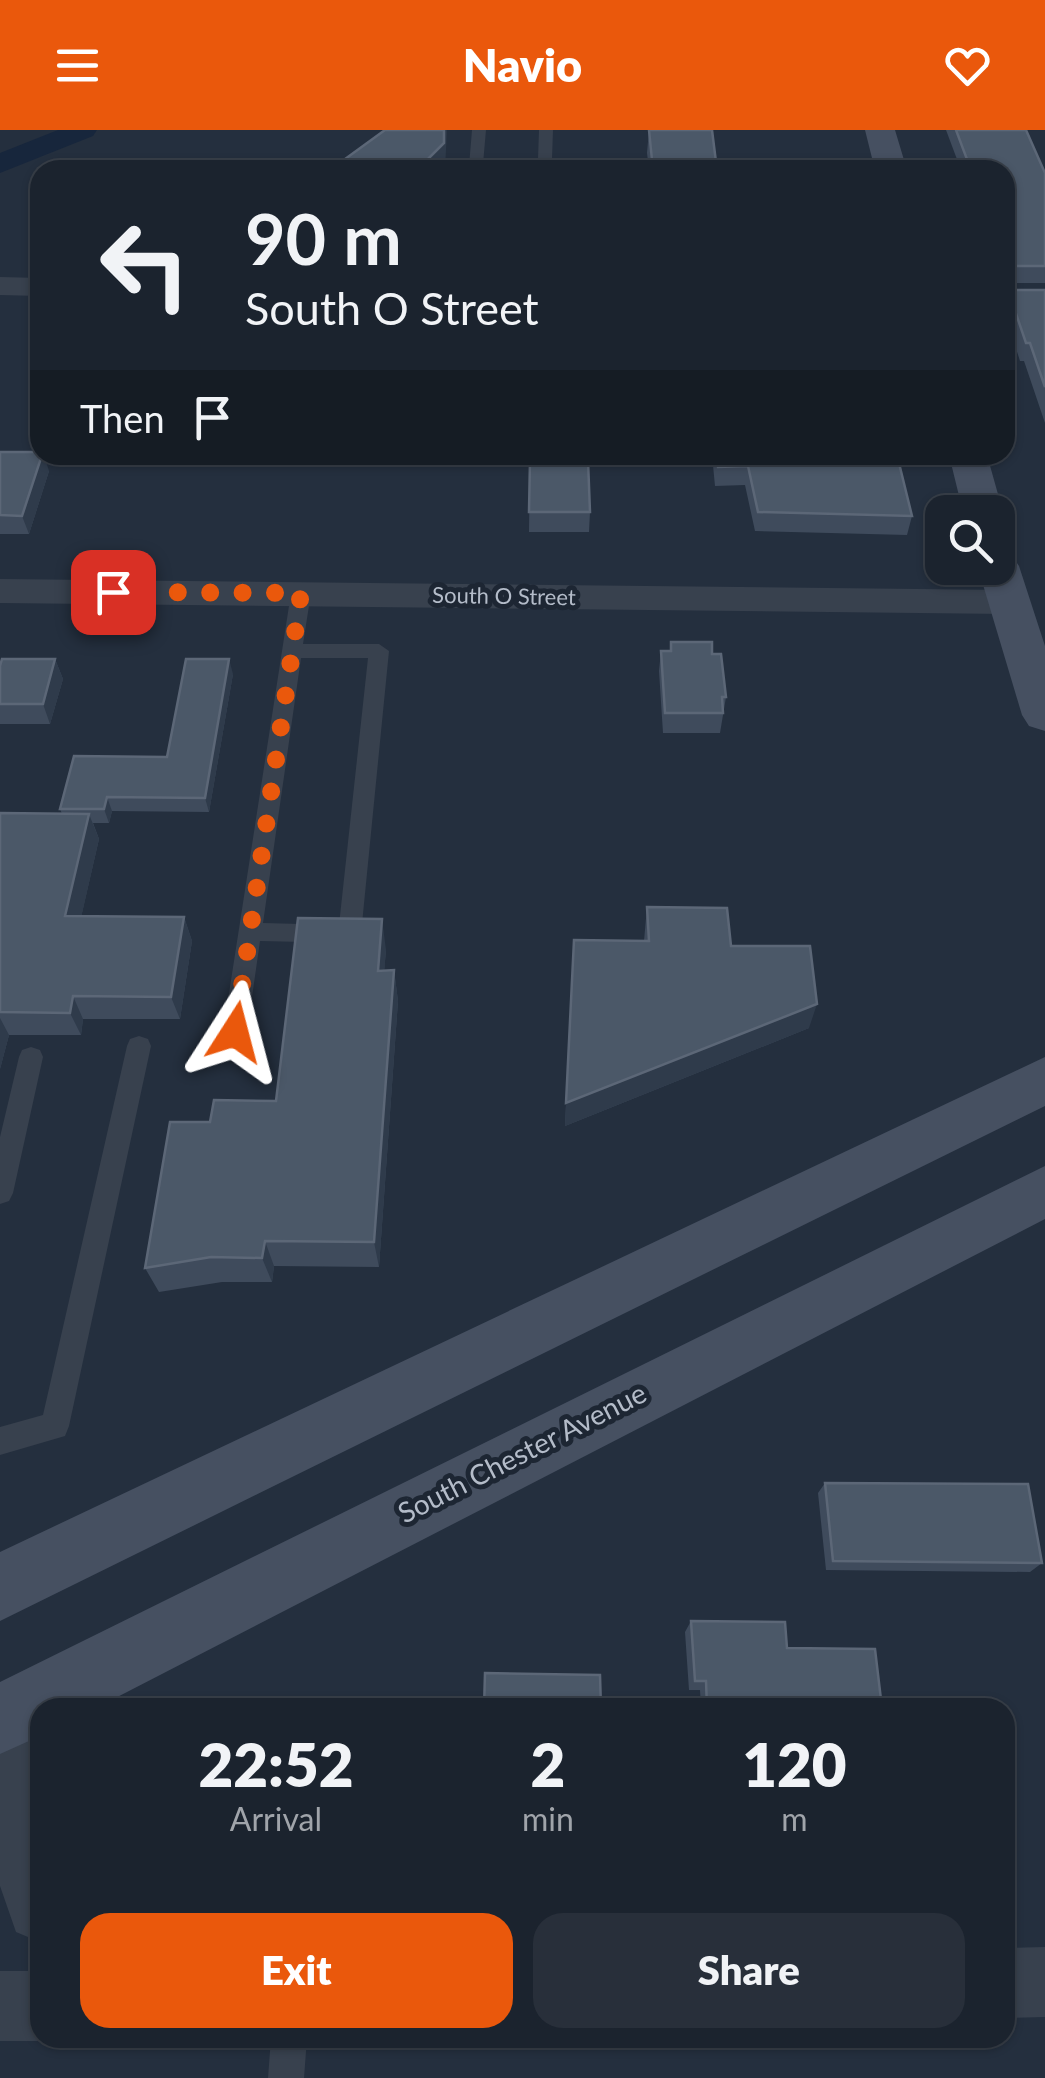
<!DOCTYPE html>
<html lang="en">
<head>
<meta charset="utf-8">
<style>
  body { margin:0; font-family:Lato,sans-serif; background:#282f3a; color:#f1f3f6; height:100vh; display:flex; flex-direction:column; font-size:38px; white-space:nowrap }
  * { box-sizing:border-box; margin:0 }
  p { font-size:32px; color:#a0a4aa }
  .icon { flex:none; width:55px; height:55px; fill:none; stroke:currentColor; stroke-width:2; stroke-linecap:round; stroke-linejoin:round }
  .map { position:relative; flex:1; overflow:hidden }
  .details { position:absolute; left:30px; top:1568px; width:985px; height:350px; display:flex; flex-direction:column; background:#1b232e; border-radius:30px; box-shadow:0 2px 8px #0004,0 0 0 2px #39404a }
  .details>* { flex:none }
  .hud { position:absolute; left:30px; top:30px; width:985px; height:305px; border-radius:30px; box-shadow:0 2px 8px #0004,0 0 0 2px #39404a; background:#1b232e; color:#f1f3f6; overflow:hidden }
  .controls { position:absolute; left:925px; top:365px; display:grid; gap:20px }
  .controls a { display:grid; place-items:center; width:90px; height:90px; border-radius:20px; background:#1b232e; box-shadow:0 2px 8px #0004,0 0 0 2px #39404a; font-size:50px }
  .pin { position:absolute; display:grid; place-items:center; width:85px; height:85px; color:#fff; margin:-42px; border-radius:20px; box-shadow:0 5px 15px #0006 }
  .me { position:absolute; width:110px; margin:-55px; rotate:9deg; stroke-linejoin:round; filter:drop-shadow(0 0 8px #0008) }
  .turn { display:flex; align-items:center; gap:35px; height:210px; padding:0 50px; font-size:45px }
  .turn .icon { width:130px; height:130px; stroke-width:2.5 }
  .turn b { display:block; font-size:70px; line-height:85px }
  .then { display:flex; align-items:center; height:95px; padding:0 50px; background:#0003; gap:20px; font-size:38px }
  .eta { display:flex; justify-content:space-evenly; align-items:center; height:170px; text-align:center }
  .eta b { font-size:60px; font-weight:800; line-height:70px }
  .cta { display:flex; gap:20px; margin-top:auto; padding:20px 50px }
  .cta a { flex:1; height:115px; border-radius:30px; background:#ea580c; color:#fff; font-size:40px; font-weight:800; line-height:115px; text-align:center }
  .cta a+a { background:#282f3a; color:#f1f3f6 }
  header { display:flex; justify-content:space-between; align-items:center; height:130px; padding:0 50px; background:#ea580c; color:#fff; font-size:45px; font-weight:800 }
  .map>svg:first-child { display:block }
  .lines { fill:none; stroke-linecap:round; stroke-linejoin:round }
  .canal { fill:#17263c; fill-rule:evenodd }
  .lane { fill:#38414e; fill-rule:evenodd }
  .street { fill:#38414e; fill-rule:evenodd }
  .secondary { fill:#465061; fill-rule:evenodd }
  .wall { fill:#3f4b5c }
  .shaded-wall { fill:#2f3b4b }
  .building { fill:#4b5868; stroke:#5c6777; stroke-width:2.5 }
  .route { stroke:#ea580c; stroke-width:18; stroke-dasharray:0 32.4 }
  .labels { text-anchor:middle; stroke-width:10; stroke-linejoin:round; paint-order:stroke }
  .far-street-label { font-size:22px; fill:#b4bcc9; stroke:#1d2633 }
  .street-label { font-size:28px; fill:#b4bcc9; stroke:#1d2633 }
</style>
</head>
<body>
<header><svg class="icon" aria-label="menu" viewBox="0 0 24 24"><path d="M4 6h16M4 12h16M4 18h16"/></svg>Navio<svg class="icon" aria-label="heart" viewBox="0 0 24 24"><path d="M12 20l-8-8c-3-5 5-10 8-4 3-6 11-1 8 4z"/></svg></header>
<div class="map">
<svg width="1045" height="1948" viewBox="0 0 1045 1948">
  <rect width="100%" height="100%" fill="#242f3e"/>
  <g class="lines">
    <!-- canal -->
    <path class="canal" d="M58,0H97L93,6L0,43V23Z"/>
    <!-- lane -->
    <path class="lane" d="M472,0H486L483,34L489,40H472L469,36Z
      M539,0H553L552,29L559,40H545L538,29Z
      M301,457L311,463L303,514H379L389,521L361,804L349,813L260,811L247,902L244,909H226L223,902L291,463ZM301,528H368L339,795L263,793Z
      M139,906L148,909L151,916L69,1296L65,1306L0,1325V1297L43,1285L127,916L130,909Z
      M31,917L40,920L43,927L13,1063L9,1071L0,1074V1007L19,927L22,920Z
      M271,1908H307L304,1948H268Z"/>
    <!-- street -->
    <path class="street" d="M0,147L40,148V166L0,165Z
      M0,449L1007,460L1021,463L1026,472L1021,481L1007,484L0,473Z
      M0,1571L23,1580C52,1651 40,1737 40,1812L16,1802L0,1756Z
      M1045,1817V1887L1005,1888V1818Z
      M0,1841H40V1908H50L40,1911H0Z"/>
    <!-- secondary -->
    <path class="secondary" d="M865,0H895L907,40H875Z
      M949,325H987L1003,382L998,390V382H963Z
      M998,423L1013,427L1019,436L1045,516V601L1029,596L1022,585L978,438H998Z
      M1045,927V976L0,1491V1422Z
      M1045,1036V1089L96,1578H40V1606L0,1624V1552Z"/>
  </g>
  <!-- wall -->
  <path class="wall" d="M649,0L717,40H649L647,23Z
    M946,0H1026L1045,43V153H1007L1005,160V40H961Z
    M1008,160H1045V293L1024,231H1020L1005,184V170Z
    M0,322L49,341L29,404H0Z
    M712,325H897L912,386L907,405L755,401L745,355L715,356Z
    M530,330L590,382L589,402H529Z
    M671,512L712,524L726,567L720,603H663L659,541L661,521H670Z
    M55,529L63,549L50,594H0V536Z
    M233,544L209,682L112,681L109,693H93L99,709L81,787H184L192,811L180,889H83L81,905H9L0,939V683L62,684L60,679L167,627Z
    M647,777L731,816L809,898L565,996L574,810L644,811Z
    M386,820L384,841L394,840L398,871L379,1137L274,1136L272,1152H222L159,1162L145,1138L210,992L276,971Z
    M825,1353L1042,1433L1030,1442L826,1440L818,1363Z
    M691,1491L787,1518L882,1578H701L700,1560H689L685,1502Z"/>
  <!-- shaded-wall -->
  <path class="shaded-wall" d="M444,0H447L445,39L417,40Z
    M42,325H44L49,341L29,404L22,386Z
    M55,529L63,549L50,594L43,574Z
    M229,529L233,544L209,682L205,668Z
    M107,667L112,681L109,693L104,679Z
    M89,684L99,709L76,810L65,786Z
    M184,787L192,811L180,889L171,867Z
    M382,789L386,820L382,871L378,841Z
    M394,840L398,871L379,1137L374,1112Z
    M73,866L83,889L81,905L70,883Z
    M817,874L809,898L565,996L566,973Z
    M0,888L9,905L0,939Z
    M265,1111L274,1136L272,1152L262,1128Z"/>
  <!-- building -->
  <path class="building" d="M385,0H444V13L417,40H330Z
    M649,0H712L717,40H653Z
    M956,0H1026L1045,43V136H1010L1006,155L1005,151V40H971Z
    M481,32H555L556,40H480Z
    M1008,160H1045V257L1030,213H1026Z
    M0,322H40V325H42L22,386L0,385Z
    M716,325H897L912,386L758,382L748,336L718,337Z
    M530,330H588L590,382H529Z
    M671,512H712V524H721L726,567H722L723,583H665L661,521H671Z
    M2,529H55L43,574H0V536Z
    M186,529H229L205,668L107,667L104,679H60L74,626L167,627Z
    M0,683L89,684L65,786L184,787L171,867L73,866L70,883L0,882Z
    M647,777L727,778L731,816H810L817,874L566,973L574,810L649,811Z
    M298,788L382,789L378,841L394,840L374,1112L265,1111L262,1128L211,1127L145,1138L170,992H210L214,970L276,971Z
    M825,1353L1028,1354L1042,1433L833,1431Z
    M691,1491L785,1492L787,1518L875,1519L882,1578H707L706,1551H695Z
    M485,1543L600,1545L601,1578H484Z"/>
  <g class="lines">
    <!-- route -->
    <path class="route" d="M113,462L301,463L235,902"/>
  </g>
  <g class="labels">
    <!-- far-street labels -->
    <g class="far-street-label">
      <text transform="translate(504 466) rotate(1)" y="8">South O Street</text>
    </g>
    <!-- street labels -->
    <g class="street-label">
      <text transform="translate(522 1323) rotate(-27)" y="10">South Chester Avenue</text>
    </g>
  </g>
</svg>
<div class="controls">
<a><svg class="icon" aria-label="search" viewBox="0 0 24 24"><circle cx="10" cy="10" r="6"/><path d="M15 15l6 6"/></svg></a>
</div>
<div class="pin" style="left:113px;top:462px;background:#d93025"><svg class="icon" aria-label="arrive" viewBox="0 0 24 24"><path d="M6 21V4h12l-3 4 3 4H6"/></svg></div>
<svg class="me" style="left:235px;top:902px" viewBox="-20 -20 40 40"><path d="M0-17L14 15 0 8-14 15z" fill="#ea580c" stroke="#fff" stroke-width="4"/></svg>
<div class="hud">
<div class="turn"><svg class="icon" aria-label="left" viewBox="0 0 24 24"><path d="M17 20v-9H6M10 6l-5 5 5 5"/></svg><div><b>90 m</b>South O Street</div></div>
<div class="then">Then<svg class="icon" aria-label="arrive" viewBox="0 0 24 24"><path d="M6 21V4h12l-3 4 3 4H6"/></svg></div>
</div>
<section class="details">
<div class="eta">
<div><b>22:52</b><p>Arrival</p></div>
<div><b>2</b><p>min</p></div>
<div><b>120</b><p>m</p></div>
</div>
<div class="cta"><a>Exit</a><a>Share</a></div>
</section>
</div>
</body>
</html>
